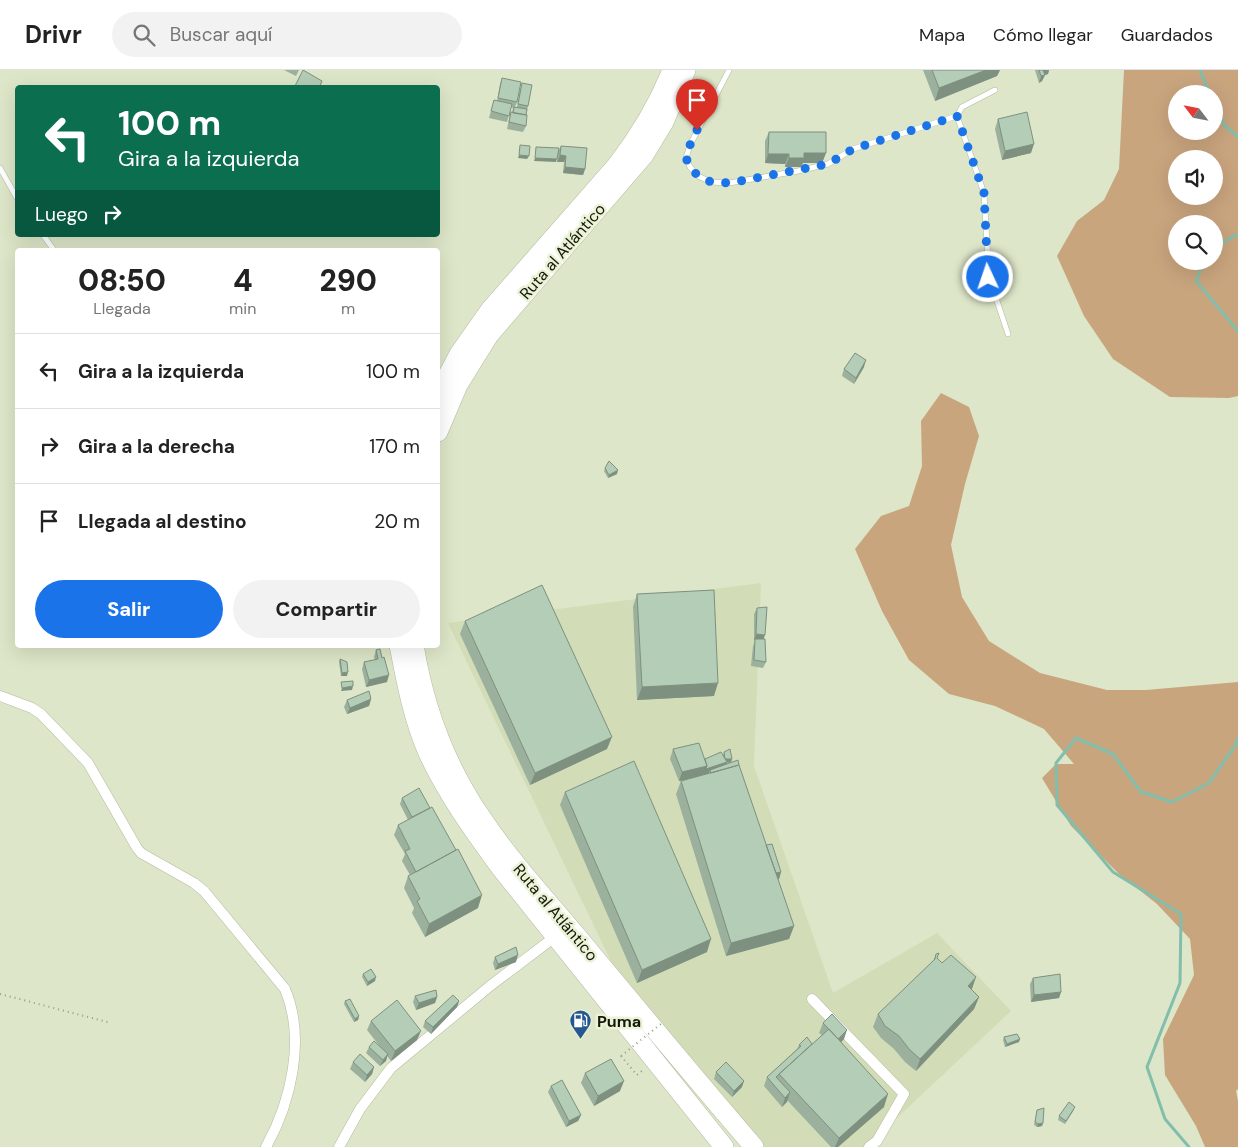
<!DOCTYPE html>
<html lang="es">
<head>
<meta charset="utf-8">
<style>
  body { margin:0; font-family:"DM Sans",sans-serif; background:#f2f2f2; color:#222; height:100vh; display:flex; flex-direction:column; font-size:19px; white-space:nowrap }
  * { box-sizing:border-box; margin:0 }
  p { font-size:16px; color:#767676 }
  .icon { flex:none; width:28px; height:28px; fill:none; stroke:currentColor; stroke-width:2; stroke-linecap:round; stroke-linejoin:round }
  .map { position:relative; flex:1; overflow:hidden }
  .sheet { position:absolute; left:15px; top:178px; width:425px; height:400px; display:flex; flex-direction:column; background:#fff; border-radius:5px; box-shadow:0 5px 20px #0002 }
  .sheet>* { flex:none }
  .banner { position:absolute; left:15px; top:15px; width:425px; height:152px; border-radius:5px; box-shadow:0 5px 20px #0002; background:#0b6e4f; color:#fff; overflow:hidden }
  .needle { width:32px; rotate:302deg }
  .fabs { position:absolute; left:1168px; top:15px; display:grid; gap:10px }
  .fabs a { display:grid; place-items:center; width:55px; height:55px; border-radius:50%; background:#fff; box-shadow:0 5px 20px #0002; font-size:25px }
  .pin { position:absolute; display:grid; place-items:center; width:42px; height:42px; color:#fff; margin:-51px -21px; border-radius:50% 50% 50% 0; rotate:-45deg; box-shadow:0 0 5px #0007 }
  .pin .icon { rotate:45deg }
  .me { position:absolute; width:55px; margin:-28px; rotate:357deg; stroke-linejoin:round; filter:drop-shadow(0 0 4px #0008) }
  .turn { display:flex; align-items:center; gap:18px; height:105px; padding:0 20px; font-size:22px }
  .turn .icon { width:65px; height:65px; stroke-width:2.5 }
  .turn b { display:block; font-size:35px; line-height:42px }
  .then { display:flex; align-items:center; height:48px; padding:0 20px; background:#0003; gap:10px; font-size:19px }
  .eta { display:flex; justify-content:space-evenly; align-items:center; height:85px; text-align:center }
  .eta b { font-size:30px; font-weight:800; line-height:35px }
  .button { display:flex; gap:10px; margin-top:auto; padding:10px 20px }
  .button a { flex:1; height:58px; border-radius:30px; background:#1a73e8; color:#fff; font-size:20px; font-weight:800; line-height:58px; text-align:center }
  .button a+a { background:#f2f2f2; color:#222 }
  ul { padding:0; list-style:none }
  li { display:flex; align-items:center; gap:15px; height:75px; padding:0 20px; border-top:1px solid #e0e0e0 }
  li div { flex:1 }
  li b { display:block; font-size:19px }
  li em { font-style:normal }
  header { display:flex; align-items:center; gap:30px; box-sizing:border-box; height:70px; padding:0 25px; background:#fff; border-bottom:1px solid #e0e0e0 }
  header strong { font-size:24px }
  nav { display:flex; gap:28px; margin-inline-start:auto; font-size:18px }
  .search { width:350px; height:45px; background:#f2f2f2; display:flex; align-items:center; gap:12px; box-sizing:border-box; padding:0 18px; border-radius:28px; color:#767676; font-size:19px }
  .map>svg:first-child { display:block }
  .built { fill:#d2ddb8 }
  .forest { fill:#c9a57e; fill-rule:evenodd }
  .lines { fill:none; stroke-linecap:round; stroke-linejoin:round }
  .stream { stroke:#82beac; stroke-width:3 }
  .lane-casing { stroke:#b2bb9e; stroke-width:6 }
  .street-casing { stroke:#b2bb9e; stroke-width:11 }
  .highway-casing { stroke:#b2bb9e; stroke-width:20 }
  .path { stroke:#959c85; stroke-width:2; stroke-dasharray:1 4; stroke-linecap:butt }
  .lane { stroke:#fff; stroke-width:5 }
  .street { stroke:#fff; stroke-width:10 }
  .highway { stroke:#fff; stroke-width:19 }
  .path-bridge { stroke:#959c85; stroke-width:2; stroke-dasharray:1 4; stroke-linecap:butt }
  .wall { fill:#9bb09d }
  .shaded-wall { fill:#7e907f }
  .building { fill:#b4cdb6; stroke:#7e907f }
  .route { stroke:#1a73e8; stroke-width:9; stroke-dasharray:0 16.2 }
  .labels { text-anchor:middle; stroke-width:5; stroke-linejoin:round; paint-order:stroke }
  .street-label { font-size:16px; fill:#14170c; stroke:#eaf3d5 }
  .poi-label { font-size:16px; font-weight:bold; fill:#14170c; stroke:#eaf3d5; text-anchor:start }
</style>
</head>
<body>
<header>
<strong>Drivr</strong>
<div class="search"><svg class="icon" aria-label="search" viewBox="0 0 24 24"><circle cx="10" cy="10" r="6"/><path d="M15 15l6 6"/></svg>Buscar aquí</div>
<nav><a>Mapa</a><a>Cómo llegar</a><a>Guardados</a></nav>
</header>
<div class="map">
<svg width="1238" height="1077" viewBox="0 0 1238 1077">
  <rect width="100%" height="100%" fill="#dde6c8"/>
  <!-- built -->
  <path class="built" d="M761,513L754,696L833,923L937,863L1011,941L866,1077H762L619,908L448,553Z"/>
  <!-- forest -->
  <path class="forest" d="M1124,0H1238V326L1229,328L1170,327L1113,289L1084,246L1057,186L1077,151L1104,130L1119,99ZM1176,24H1214V61H1176ZM1176,89H1214V126H1176ZM1176,154H1214V191H1176Z
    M941,323L969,337L979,366L965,414L951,475L962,527L989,571L1040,603L1107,620H1146L1238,612V1019L1236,1021L1238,1031V1077H1205L1196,1056L1165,1005L1163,969L1194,905L1190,869L1157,834L1119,804L1071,756L1042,708L1056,694H1074L1044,659L995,636L949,624L909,590L882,541L855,479L881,446L909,436L922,396L921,351Z"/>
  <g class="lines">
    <!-- stream -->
    <path class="stream" d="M1200,0L1210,24
      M1214,32L1224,55L1238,67
      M1214,177L1238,164
      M1204,191L1196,211L1238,261
      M1189,1077L1165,1049L1147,997L1180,913L1181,844L1113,802L1057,735L1056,693L1076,668L1113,684L1141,722L1172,732L1209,713L1236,674L1238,668"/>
    <defs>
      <path id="lane" d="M729,0L690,75L686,88L690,97L698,106L711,112L729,113L798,101L828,94L853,79L957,46L962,37L995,20
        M957,46L984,123L989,207L1008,264
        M0,98L18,130
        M43,165L54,180"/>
      <path id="street" d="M0,626L32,638L41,644L88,693L137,778L141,783L194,813L204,821L285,919C306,969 291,1032 266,1077
        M812,929L904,1024L877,1071L869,1077
        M339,1077L360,1039L391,998L490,916L556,866"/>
      <path id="highway" d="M438,324L459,284L490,240L617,95C640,65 658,35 672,0
        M438,362L458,315L489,265L644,85L664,52L686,0
        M399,575C406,611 413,649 428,683C447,724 473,760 500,797L724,1077
        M414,575C424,636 446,696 481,747C513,795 554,838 591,883C645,948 699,1013 754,1077"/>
    </defs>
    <!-- lane casing -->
    <use href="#lane" class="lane-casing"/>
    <!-- street casing -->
    <use href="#street" class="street-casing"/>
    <!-- highway casing -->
    <use href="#highway" class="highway-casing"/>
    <!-- path -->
    <path class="path" d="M0,924L111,953
      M621,986L637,1005L643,1000"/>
    <!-- lane -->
    <use href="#lane" class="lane"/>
    <!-- street -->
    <use href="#street" class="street"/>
    <!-- highway -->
    <use href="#highway" class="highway"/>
    <!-- path-bridge -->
    <path class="path-bridge" d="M621,986L662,953"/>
  </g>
  <!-- wall -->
  <path class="wall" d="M284,0H299L296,6Z
    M923,0H1000L997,6L935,31Z
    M1035,0H1049L1048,4L1045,5L1042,11L1039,13Z
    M502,8L517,32L515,37H517L520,20L522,13L528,36L526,45V56L523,62L507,59L509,49L511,42L512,43L513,38L511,37L507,52L489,48L494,30L497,31L500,14Z
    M998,49L1031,83L1002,90L995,59Z
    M769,62L826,83L822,93H803L801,97H785V94L765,93V71Z
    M561,76L585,99L583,105L563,103L564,92H557L558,82Z
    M864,297L854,314L842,306L844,299Z
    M605,398L617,404L608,408L604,401Z
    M637,524L714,626L637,630L633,537Z
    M757,538L766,592L763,598L751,596L753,576L755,571L754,570V544Z
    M465,551L607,679L530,715L460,564Z
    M376,580L387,612L366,617L362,599L364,592L375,590L374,587Z
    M340,589L347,606H341L339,592Z
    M371,629L369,636L347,644L344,637L347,630Z
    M673,679L705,689L723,685L724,682L732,689L731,692L739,695L766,775L781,802L779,809H778L794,856L789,869L726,886L676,724L681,711L686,710L679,711L670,689Z
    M565,722L707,882L637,913L560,735Z
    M402,728L478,838L425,867L412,843L414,838L404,818L408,806L410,805L402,791L405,784L394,765L398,755L408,750L400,734Z
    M936,884L937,888L942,893L979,927L974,939L916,1001L905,992L894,979L881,968L873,957L878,944L933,891Z
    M495,887L516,892L495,900L493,893Z
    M363,904L375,911L367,916L362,907Z
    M1033,908L1061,922L1059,928L1031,932L1030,914Z
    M415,926L437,927L435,933L416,940L413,932Z
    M345,931L359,946L358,950L354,952L344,934Z
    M459,931L457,937L431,964L423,957L425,951Z
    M371,951L417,970L391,991L387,986L386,991L380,996L366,983L369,977L381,978L367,960Z
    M823,953L844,969L841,972L884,1037L838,1077H831L787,1030L782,1037L764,1016L767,1007L797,979L799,975L812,974L822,965L819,963Z
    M1004,967L1019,972L1005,977L1003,970Z
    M353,992L374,997L372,1004L365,1012L350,999Z
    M716,1002L742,1017L732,1027L714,1009Z
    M585,1003L620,1021L594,1036L581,1013Z
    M551,1016L581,1045L578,1051L566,1057L548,1022Z
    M1037,1040L1043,1053L1042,1056L1037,1057L1034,1055Z
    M1074,1040L1065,1054L1058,1050L1059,1046Z"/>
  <!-- shaded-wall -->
  <path class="shaded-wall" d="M986,0H1000L997,6L935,31L939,18Z
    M1043,0H1049L1048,4L1045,5L1042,11L1039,13Z
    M1034,74L1031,83L1002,90L1005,81Z
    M804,83H826L822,93H803L801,97H785L789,88Z
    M768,84H789L785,94L765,93Z
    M519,85L529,86L527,89L518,88Z
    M560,85L566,86L564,92H557Z
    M535,88L557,89L556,92L534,91Z
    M565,97L585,99L583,105L563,103Z
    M866,290L864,297L854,314L856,308Z
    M618,400L617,404L608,408L609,405Z
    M756,564L765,565L763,571L754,570Z
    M348,602L347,606H341L342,603Z
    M389,605L387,612L366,617L369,610Z
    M718,613L714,626L637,630L642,617Z
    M353,616L352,620L341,621L342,618Z
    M371,629L369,636L347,644L350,638Z
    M612,667L607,679L530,715L535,703Z
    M725,689H732L731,692H724Z
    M727,692L724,699L710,700L708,704L679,711L682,702Z
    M781,802L779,809L769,810L772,804Z
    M482,825L478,838L425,867L429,854Z
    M794,856L789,869L726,886L731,873Z
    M711,869L707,882L637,913L642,900Z
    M518,885L516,892L495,900L498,894Z
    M376,907L375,911L367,916L368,912Z
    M976,907L972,919L963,929L968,916Z
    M1061,922L1059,928L1031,932L1034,925Z
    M437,927L435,933L416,940L419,933Z
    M979,927L974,939L916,1001L920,989Z
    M459,931L457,937L431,964L433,957Z
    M359,946L358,950L354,952L355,949Z
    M847,960L844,969L834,979L838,970Z
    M421,961L417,970L391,991L395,981Z
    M1020,969L1019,972L1005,977L1007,974Z
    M388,984L386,991L380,996L383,990Z
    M374,997L372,1004L365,1012L367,1005Z
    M624,1011L620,1021L594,1036L598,1026Z
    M744,1011L742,1017L732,1027L734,1021Z
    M790,1022L787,1032L782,1037L785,1028Z
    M888,1024L884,1037L838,1077H835L839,1068Z
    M581,1045L578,1051L566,1057L569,1051Z
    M1043,1053L1042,1056L1037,1057L1038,1054Z"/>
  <!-- building -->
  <path class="building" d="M303,0L322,11L319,18H294Z
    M932,0H986L939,18Z
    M1039,0H1043L1045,5L1041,6Z
    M502,8L521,12L517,32L498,28Z
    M522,13L532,15L528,36L518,34Z
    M494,30L512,34L509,46L491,41Z
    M514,37L527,39L526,45L513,43Z
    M511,42L527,45L526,56L509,52Z
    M1027,42L1034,74L1005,81L998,49Z
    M769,62H826V83H804V88H789V84H768Z
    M520,75L530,76L529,86L519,85Z
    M561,76L587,78L585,99L565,97L566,86L560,85Z
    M536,77L559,78L557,89L535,88Z
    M855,283L866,290L856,308L844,299Z
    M609,391L618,400L609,405L605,398Z
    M542,515L612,667L535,703L465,551Z
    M714,520L718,613L642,617L637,524Z
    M767,537L765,565L756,564L757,538Z
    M755,569H765L766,592L754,590Z
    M380,579L382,588L384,587L389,605L369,610L364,592L378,589L376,580Z
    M340,589L347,592L348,602L342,603Z
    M353,611V616L342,618L341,612Z
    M369,621L371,629L350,638L347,630Z
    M699,673L707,696L682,702L673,679Z
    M730,679L732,689H725L724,682Z
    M721,682L727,692L706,699L707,696L705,689Z
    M738,690L739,695L711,703L710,700Z
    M634,691L711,869L642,900L565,722Z
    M739,695L794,856L731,873L681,711Z
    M419,718L430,738L412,747L402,728Z
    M432,737L456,780L416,802L405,781L410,779L398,755Z
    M772,774L781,802L776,803L766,775Z
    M458,779L482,825L429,854L417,831L420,829L408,806Z
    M516,877L518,885L498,894L495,887Z
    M939,883L937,888L942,893L951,885L976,907L968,916L979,927L920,989L909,979L899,966L885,956L878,944L935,889L936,884Z
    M371,899L376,907L368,912L363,904Z
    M1060,904L1061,922L1034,925L1033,908Z
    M436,920L437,927L419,933L415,926Z
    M453,925L459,931L433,957L425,951Z
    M350,929L359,946L355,949L345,931Z
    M397,930L421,961L395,981L371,951Z
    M832,944L847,960L838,969L823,953Z
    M829,959L888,1024L839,1068L779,1004Z
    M1017,964L1020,969L1007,974L1004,967Z
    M807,967L812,974L776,1007L790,1022L785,1028L767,1007L801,976L799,975Z
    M374,971L388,984L383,990L369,977Z
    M360,984L374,997L367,1005L353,992Z
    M611,989L624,1011L598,1026L585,1003Z
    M726,992L744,1011L734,1021L716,1002Z
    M562,1010L581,1045L569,1051L551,1016Z
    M1069,1032L1075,1037L1066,1051L1059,1046Z
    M1044,1038L1043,1053L1038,1054L1035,1052L1037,1040Z"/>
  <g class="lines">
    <!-- route -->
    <path class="route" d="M697,60L690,75L686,88L690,97L698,106L711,112L730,113L828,94L853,79L957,46L984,123L988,207"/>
  </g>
  <!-- icons -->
  <defs>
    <symbol id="fuel-pin" viewBox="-11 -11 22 30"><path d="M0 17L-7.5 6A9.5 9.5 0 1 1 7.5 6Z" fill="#245891" stroke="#eaf3d5"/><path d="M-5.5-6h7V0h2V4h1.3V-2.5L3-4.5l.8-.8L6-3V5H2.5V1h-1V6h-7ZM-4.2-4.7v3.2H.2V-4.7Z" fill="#fff"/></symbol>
  </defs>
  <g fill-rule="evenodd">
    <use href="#fuel-pin" x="568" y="938" width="25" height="34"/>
  </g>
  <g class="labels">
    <!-- street labels -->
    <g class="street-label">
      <text transform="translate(562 181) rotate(-49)" y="6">Ruta al Atlántico</text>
      <text transform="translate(556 842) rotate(50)" y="6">Ruta al Atlántico</text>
    </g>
    <!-- poi labels -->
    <g class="poi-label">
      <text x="597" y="957">Puma</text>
    </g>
  </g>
</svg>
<div class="fabs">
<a><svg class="needle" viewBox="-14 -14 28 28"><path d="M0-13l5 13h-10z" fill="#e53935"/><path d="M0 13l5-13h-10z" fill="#767676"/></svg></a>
<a><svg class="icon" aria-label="sound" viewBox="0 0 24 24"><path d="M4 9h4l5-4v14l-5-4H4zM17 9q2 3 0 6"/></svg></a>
<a><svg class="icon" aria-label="search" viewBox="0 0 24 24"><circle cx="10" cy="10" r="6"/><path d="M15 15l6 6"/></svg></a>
</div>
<div class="pin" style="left:697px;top:60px;background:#d93025"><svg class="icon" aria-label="arrive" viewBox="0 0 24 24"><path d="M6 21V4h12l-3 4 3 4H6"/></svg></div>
<svg class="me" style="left:988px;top:207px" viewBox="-20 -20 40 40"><circle r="17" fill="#1a73e8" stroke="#fff" stroke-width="3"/><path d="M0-11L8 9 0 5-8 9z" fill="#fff"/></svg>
<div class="banner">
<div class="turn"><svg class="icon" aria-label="left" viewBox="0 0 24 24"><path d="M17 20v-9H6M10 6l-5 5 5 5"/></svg><div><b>100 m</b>Gira a la izquierda</div></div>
<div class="then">Luego<svg class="icon" aria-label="right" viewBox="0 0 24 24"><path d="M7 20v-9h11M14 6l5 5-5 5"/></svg></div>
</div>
<section class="sheet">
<div class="eta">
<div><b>08:50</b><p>Llegada</p></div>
<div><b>4</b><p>min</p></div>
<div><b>290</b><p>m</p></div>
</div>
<ul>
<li><svg class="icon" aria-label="left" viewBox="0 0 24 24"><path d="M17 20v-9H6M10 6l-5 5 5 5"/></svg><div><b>Gira a la izquierda</b></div><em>100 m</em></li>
<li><svg class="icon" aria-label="right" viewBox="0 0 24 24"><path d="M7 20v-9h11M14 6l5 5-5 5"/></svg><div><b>Gira a la derecha</b></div><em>170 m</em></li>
<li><svg class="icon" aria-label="arrive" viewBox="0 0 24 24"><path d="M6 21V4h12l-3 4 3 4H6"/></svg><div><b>Llegada al destino</b></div><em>20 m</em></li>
</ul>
<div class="button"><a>Salir</a><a>Compartir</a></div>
</section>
</div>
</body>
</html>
